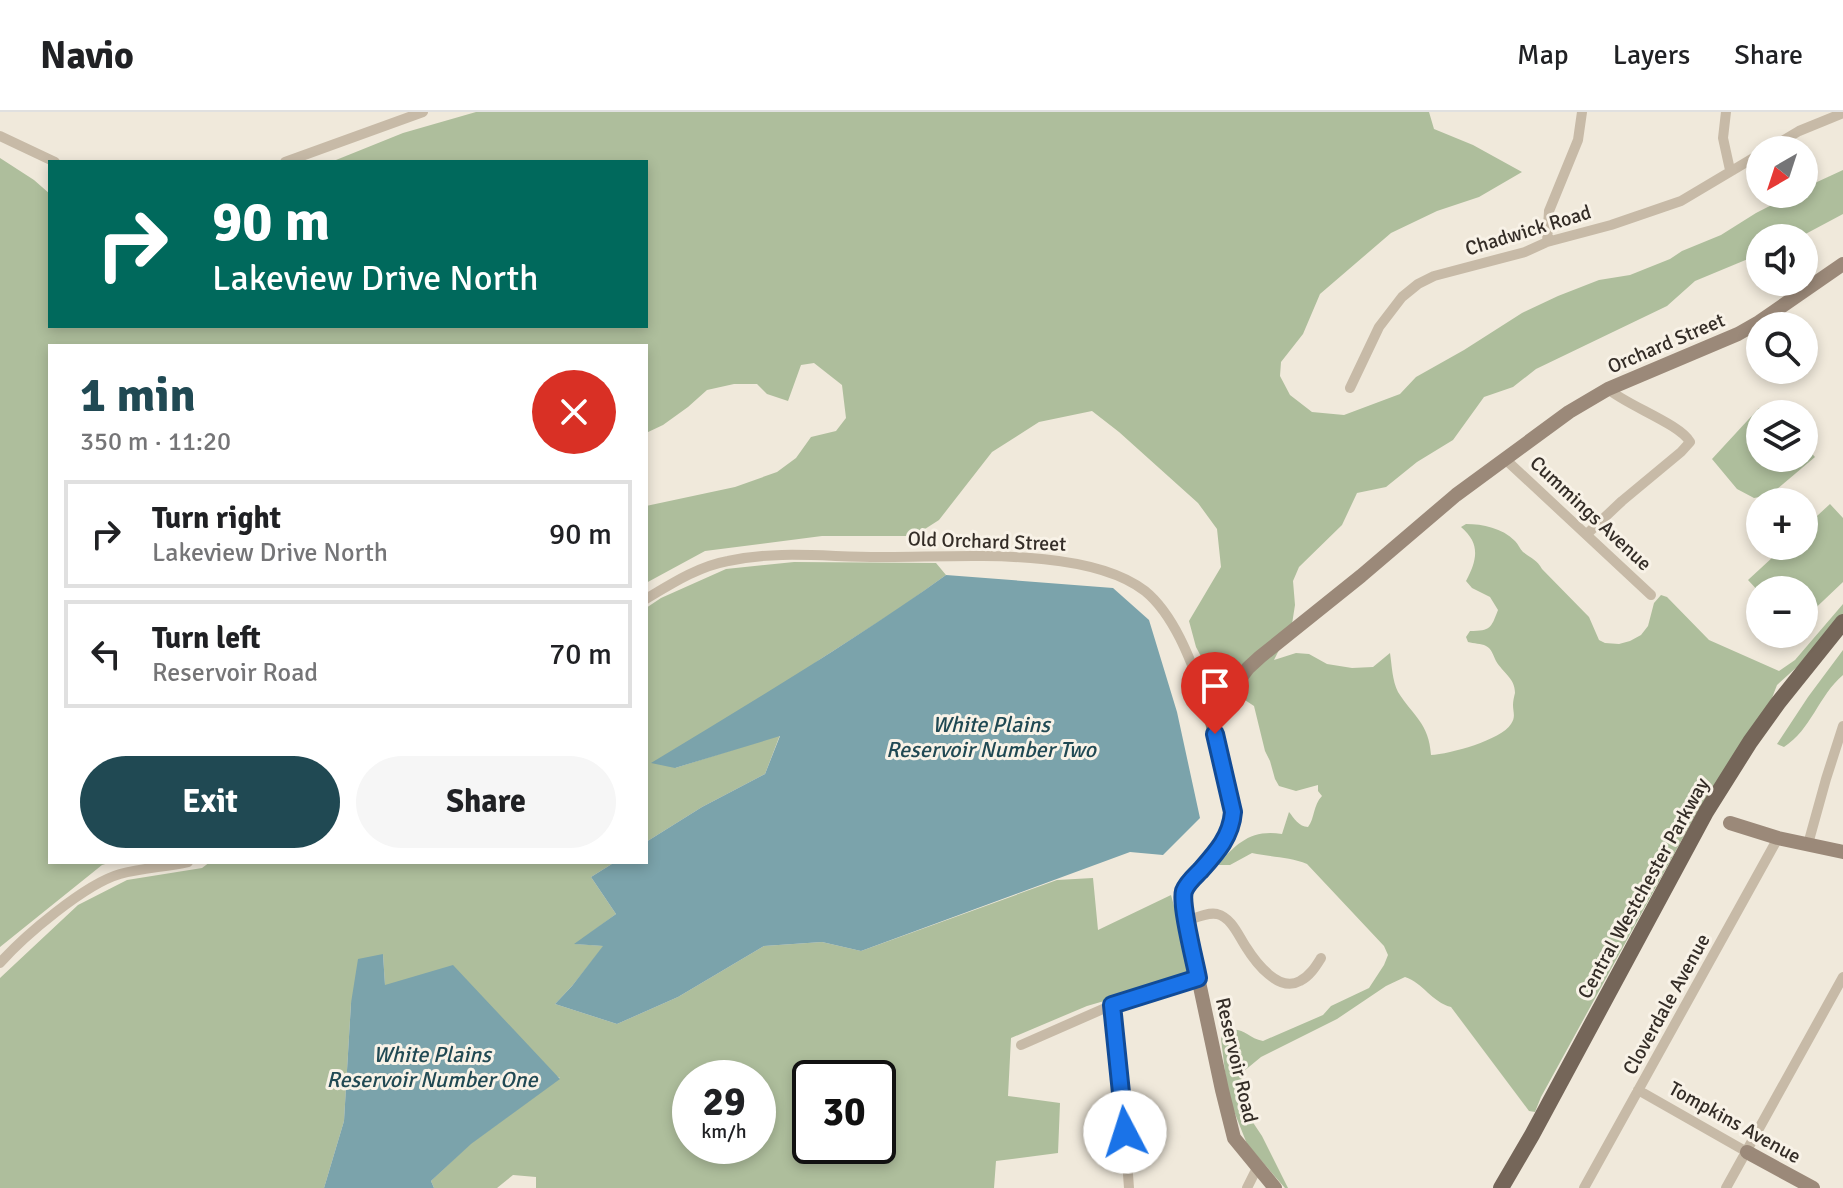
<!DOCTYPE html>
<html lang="en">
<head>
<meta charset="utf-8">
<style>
  body { margin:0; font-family:Signika,sans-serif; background:#f6f6f6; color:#202124; height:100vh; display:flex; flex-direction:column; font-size:30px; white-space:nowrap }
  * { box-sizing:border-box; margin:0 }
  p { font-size:26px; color:#757577 }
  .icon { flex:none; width:44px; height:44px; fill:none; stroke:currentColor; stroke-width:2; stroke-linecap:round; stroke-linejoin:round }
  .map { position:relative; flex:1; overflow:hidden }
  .panel { position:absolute; left:48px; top:232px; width:600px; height:520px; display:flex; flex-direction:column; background:#fff; border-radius:0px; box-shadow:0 4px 12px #0003 }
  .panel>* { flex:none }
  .top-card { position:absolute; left:48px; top:48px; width:600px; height:168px; border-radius:0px; box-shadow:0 4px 12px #0003; background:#00695c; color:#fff; overflow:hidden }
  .needle { width:52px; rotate:219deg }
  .fabs { position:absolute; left:1746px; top:24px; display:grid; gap:16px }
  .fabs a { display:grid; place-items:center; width:72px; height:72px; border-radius:50%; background:#fff; box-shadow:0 4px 12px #0003; font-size:40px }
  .speed { position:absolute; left:672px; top:948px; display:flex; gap:16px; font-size:40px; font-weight:700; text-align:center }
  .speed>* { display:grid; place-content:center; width:104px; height:104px; border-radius:50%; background:#fff; box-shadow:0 4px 12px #0003; line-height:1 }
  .speed small { font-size:20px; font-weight:400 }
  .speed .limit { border:4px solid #111; border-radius:12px; background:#fff; color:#111 }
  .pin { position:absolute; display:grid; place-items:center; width:68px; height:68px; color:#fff; margin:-82px -34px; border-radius:50% 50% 50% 0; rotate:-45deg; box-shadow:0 0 8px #0007 }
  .pin .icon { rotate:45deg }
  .me { position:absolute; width:88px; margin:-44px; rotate:355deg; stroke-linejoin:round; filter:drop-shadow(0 0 6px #0008) }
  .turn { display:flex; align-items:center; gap:28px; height:168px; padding:0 32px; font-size:36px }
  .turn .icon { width:104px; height:104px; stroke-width:2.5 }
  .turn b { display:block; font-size:56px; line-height:68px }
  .round { display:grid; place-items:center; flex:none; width:84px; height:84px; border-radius:42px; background:#f6f6f6 }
  .overview { display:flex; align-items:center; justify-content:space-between; height:136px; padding:0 32px }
  h1 { font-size:48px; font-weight:700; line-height:60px; color:#204953 }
  .primary-button { display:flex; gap:16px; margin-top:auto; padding:16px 32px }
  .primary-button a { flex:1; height:92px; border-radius:48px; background:#204953; color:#fff; font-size:32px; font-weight:700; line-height:92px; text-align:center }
  .primary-button a+a { background:#f6f6f6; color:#202124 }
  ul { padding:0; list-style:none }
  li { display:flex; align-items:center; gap:24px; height:108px; margin:0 16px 12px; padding:0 16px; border:4px solid #e0e0e0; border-radius:0px }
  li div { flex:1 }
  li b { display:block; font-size:30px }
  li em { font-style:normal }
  header { display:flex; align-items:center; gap:48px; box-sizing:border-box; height:112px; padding:0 40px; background:#fff; border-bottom:2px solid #e0e0e0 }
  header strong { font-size:38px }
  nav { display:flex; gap:44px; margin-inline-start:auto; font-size:28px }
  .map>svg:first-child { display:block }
  .green { fill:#aebe9c; fill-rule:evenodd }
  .water { fill:#7ba3ab }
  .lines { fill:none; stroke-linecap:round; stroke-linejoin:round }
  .street { stroke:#c7baa7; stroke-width:10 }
  .secondary { stroke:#9b8979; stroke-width:14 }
  .primary { stroke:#756659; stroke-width:16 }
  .route-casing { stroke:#114b97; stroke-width:20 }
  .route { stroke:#1a73e8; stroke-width:14 }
  .labels { text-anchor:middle; stroke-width:6; stroke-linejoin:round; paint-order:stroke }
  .street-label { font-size:20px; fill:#342d27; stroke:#f8f2e7 }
  .water-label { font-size:22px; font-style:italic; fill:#204953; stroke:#f8f2e7 }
</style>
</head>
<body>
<header>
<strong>Navio</strong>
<nav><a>Map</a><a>Layers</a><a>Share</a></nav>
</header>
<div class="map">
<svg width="1843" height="1076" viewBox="0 0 1843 1076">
  <rect width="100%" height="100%" fill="#f0e9db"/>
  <!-- green -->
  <path class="green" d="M476,0H1429L1434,17L1473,33L1522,60L1479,85L1437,99L1391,121L1320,182L1303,222L1281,250L1280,264L1290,283L1312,300L1344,303L1400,282L1416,265L1464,238L1522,201L1558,184L1599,168L1630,163L1670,147L1682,139L1721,123L1756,101L1793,82H1804V76L1843,58V102L1798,126H1760V142L1695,169L1667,194L1536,257L1513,275L1484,285L1453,328L1417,350L1386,375L1357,381L1342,413L1299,455L1293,469L1295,493L1292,512L1274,548L1296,541L1309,542L1327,552L1352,556L1373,555L1390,541C1392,554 1392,568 1398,580C1413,604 1429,611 1431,643C1450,642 1501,628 1511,612C1516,605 1513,600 1513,593C1513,589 1514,585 1515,581C1515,566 1503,561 1496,549C1493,543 1492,537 1486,534C1481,531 1474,532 1468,530L1466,525L1470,519C1491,519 1491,516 1498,498L1490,485L1472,476L1466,469C1477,448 1481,432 1461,415L1466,412C1483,412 1502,416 1515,429C1518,432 1520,437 1523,440C1531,446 1537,448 1542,457L1589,505L1599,528L1605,531L1619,532L1630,529L1641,523L1648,514L1654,491L1661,483L1667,485L1709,528L1779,559L1795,548L1843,492V502L1798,554L1777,573L1772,586L1697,700L1541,985L1535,1000L1529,999L1451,895C1432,890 1423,871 1405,865L1386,874L1337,907L1261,945L1244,959L1240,972L1246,1000L1262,1024L1288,1076H1285L1247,1032L1228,984L1221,927L1223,920C1243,912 1246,926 1263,929L1323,903L1331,894L1369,876L1384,853L1388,843L1384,834L1307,752C1290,745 1270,745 1252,741L1230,753H1218C1236,731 1252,717 1282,722L1289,700C1294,706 1299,715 1308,715C1315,706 1313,693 1322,684L1318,679V673L1296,679L1279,674L1275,667L1270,649L1265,639L1254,594L1213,567L1196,535L1189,509L1221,455L1217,417L1198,391L1119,320L1092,299L1039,310L992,340L939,408L914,424H822L705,439L646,471V394L735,375L777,360L796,346L811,325L836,319L846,306L842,273L814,251L801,253L788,289L767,282L757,272H734L707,278L688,295L663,313L646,321V234H50V750H112L102,753L0,835V46L34,68L50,82V214H646V50H331L403,21Z
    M1770,295L1776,302H1760V346H1804V333L1815,345L1770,383L1754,386L1737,377L1712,347L1759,296Z
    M1830,392L1843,406V470L1804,507V478H1760V481L1748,468L1785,434H1804V416Z
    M794,450L936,451L946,463L900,496L819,548L675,656L780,623L765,662L702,695L646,730V496L661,486L726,457Z
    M1843,538V563C1819,583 1811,618 1784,635L1777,632L1808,585Z
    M210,750H615L591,765L616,802L576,832L604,834L572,874L555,892L617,912L678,885L764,834L822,830L861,839L1057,768L1093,766L1098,818L1171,783L1193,863L1087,894L1011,926L1008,984L1060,991L1058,1041L996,1049L994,1076H536V1065L513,1063L497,1076H434L431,1069L470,1032L560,966L385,873L383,842L351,891L344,1009L324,1076H0V866L78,793L127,768L202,756ZM690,966H758V1034H690ZM810,966H878V1034H810Z"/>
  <!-- water -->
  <path class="water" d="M946,463L1113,476L1149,508L1177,600L1200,706L1163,743L1130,740L861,839L822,830L764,834L678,885L617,912L555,892L572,874L603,834L574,832L616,802L591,765L615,750H646V730L702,695L765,662L780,624L675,656L651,651C751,590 851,531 946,463Z
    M383,842L385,873L453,853L560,967L471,1032L431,1069L434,1076H324L344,1009L351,891L358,847Z"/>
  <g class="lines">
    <!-- street -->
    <path class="street" d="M1726,0L1723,26L1730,58
      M0,24L55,50
      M1767,38L1799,19L1843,1
      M285,50L423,0
      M1547,130L1549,99L1578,28L1582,0
      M1350,276L1379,215L1402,185L1418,172L1434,164L1525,140L1547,130L1611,113L1681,89L1760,42
      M1505,347L1651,483
      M1588,421L1622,389L1681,340L1690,330C1680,312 1628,294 1608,277
      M646,487C671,472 699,454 728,449C779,438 827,445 879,445C952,446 1086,433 1145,479C1177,505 1194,558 1208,595
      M1808,732L1826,667L1843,614
      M1186,809C1195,806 1208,800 1217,802C1232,806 1238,823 1246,835C1256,851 1279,881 1300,869C1310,864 1316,854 1321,846
      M0,851C24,824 85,772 120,762C142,756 166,755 188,750
      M1112,893L1123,992L1129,1076
      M1021,933L1112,893L1198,866
      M1638,978L1747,1040
      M1247,1076L1257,1056
      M1584,1076L1778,726
      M1726,1076L1843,865"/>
    <!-- secondary -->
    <path class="secondary" d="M1730,711L1778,726L1843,740
      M1747,1040L1813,1076
      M1275,1076L1234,1026L1222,978L1186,809L1183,782L1185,776L1217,740L1226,727L1232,709V687L1208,595L1233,576L1248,556L1260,545L1361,464L1456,383L1569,300L1608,277L1738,222L1759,210L1843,152"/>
    <!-- primary -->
    <path class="primary" d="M1501,1076L1532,1023L1706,700L1750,630L1778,591L1843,510"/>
  </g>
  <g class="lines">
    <defs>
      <path id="route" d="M1125,1020L1112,893L1198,866C1195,850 1180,792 1184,779C1187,771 1194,765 1200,759C1216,741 1231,725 1233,700L1215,622"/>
    </defs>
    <!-- route casing -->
    <use href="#route" class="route-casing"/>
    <!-- route -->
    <use href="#route" class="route"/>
  </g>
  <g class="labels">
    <!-- street labels -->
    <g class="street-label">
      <text transform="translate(1528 118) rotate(-17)" y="7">Chadwick Road</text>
      <text transform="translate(1666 231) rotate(-23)" y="7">Orchard Street</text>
      <text transform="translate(1591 401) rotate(43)" y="7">Cummings Avenue</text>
      <text transform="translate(987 429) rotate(2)" y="7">Old Orchard Street</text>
      <text transform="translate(1643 776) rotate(-61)" y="7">Central Westchester Parkway</text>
      <text transform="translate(1666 892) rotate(-61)" y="7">Cloverdale Avenue</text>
      <text transform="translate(1237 948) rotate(77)" y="7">Reservoir Road</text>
      <text transform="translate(1735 1010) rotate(29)" y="7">Tompkins Avenue</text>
    </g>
    <!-- water labels -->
    <g class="water-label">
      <text x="991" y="620">White Plains<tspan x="991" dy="25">Reservoir Number Two</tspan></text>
      <text x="432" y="950">White Plains<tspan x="432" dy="25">Reservoir Number One</tspan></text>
    </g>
  </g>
</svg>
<div class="fabs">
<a><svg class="needle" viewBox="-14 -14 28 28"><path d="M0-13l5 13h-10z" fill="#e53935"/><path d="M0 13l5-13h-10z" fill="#757577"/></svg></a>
<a><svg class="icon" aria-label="sound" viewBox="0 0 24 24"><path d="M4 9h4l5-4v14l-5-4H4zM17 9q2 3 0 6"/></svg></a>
<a><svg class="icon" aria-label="search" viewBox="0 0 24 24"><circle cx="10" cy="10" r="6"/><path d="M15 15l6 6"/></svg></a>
<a><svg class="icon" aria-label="layers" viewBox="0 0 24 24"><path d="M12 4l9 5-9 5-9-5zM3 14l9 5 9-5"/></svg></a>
<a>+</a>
<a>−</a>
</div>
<div class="speed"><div>29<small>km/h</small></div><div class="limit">30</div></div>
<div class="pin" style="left:1215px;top:622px;background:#d93025"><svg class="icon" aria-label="arrive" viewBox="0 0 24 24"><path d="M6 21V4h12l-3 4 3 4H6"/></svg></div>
<svg class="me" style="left:1125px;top:1020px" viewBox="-20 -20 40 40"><circle r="19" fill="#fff"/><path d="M0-13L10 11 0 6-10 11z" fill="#1a73e8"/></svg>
<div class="top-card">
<div class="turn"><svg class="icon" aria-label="right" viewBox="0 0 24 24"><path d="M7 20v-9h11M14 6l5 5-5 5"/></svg><div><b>90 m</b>Lakeview Drive North</div></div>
</div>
<section class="panel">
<div class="overview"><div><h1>1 min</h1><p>350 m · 11:20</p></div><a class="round" style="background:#d93025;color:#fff"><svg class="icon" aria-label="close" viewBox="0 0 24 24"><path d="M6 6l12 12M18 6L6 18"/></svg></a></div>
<ul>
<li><svg class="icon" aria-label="right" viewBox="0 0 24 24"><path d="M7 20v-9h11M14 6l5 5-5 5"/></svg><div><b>Turn right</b><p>Lakeview Drive North</p></div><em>90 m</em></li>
<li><svg class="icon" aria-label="left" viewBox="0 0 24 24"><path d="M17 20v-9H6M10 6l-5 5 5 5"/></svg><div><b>Turn left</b><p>Reservoir Road</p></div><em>70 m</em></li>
</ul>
<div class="primary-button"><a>Exit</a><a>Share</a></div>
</section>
</div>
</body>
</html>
